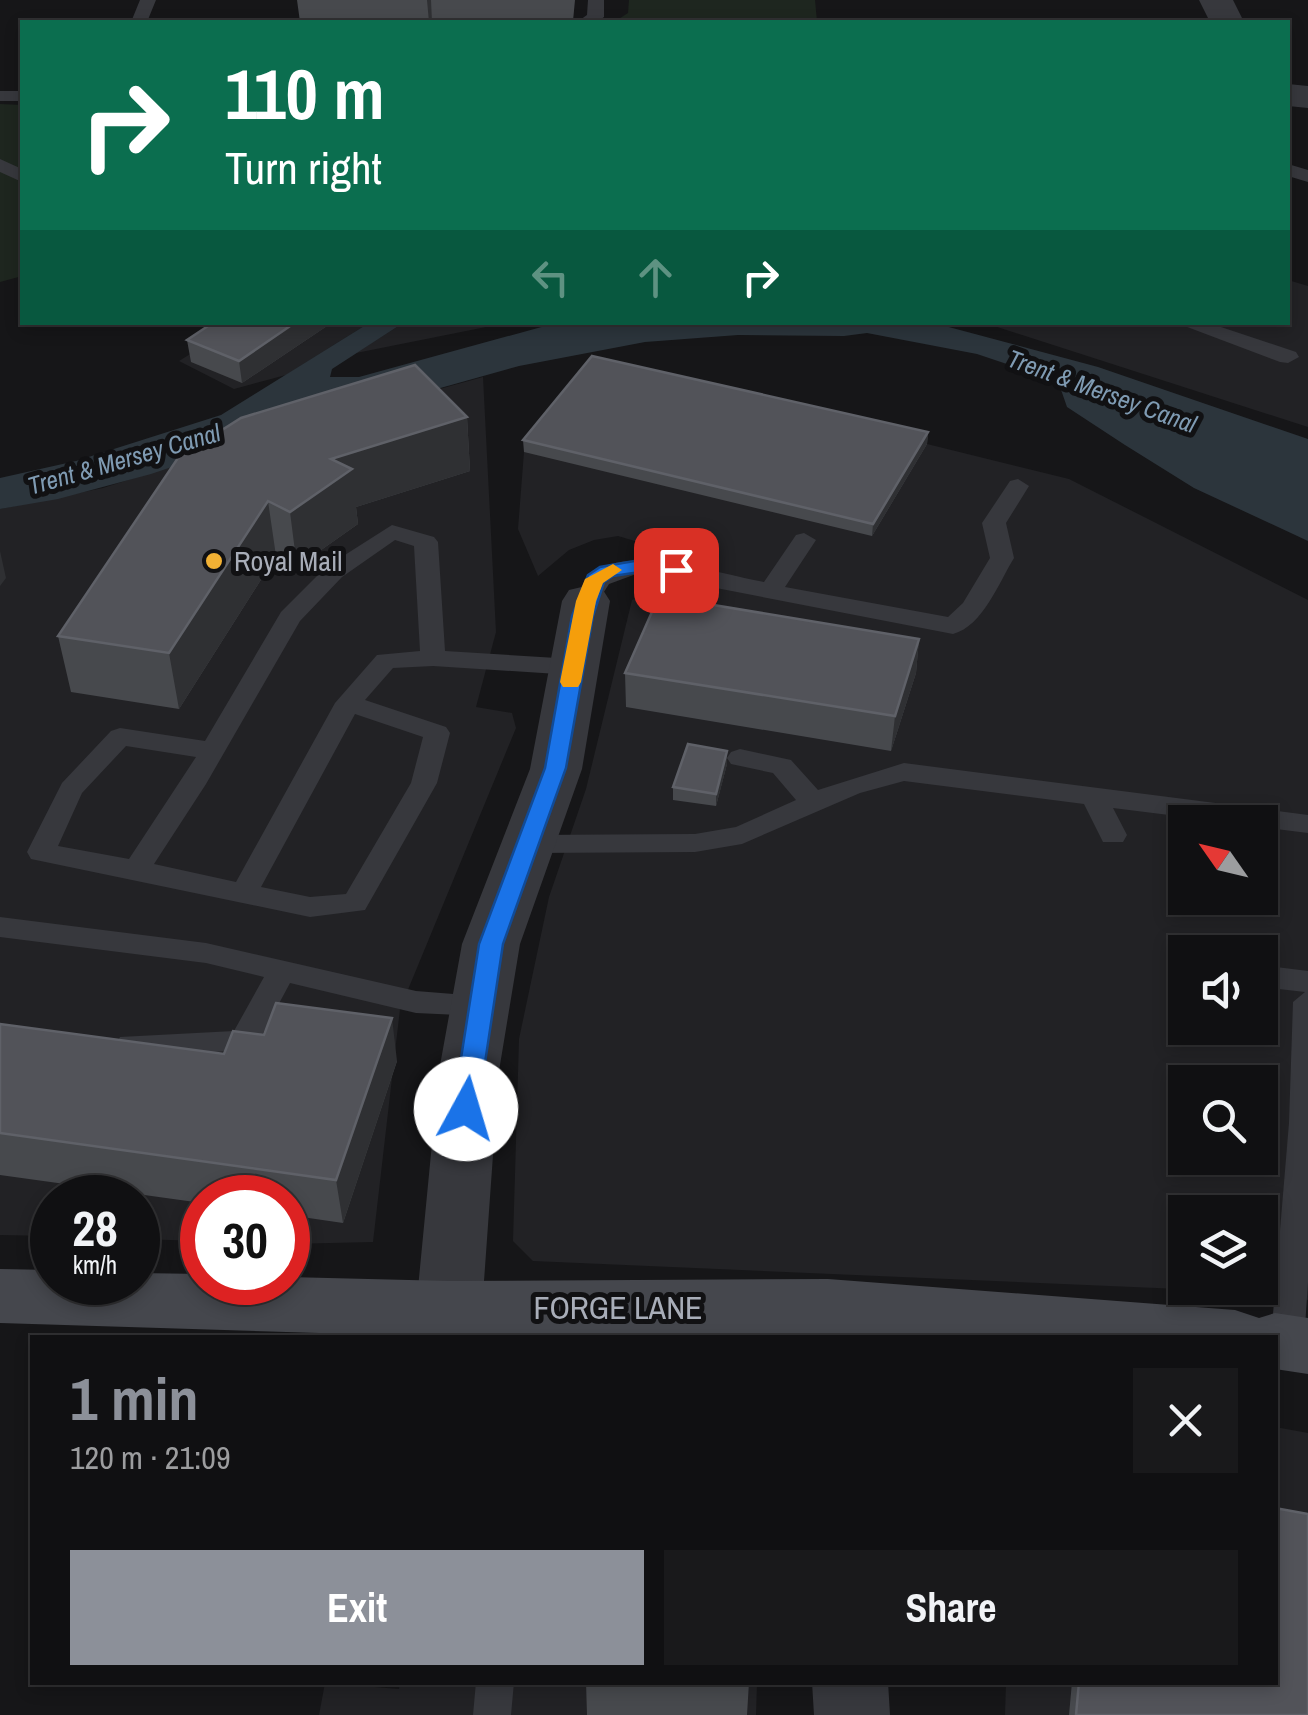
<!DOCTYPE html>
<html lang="en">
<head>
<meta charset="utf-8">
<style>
  body { margin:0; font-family:"Archivo Narrow",sans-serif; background:#19191b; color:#f1f3f6; height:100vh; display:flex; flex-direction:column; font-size:38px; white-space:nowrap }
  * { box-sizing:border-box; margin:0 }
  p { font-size:32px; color:#9c9d9f }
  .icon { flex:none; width:55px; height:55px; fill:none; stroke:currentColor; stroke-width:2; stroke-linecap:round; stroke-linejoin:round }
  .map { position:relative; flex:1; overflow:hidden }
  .drawer { position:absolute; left:30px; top:1335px; width:1248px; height:350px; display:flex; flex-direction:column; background:#101012; border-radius:0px; box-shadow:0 5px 15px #0003,0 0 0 2px #303032 }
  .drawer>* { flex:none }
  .hud { position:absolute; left:20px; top:20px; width:1270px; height:305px; border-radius:0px; box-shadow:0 5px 15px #0003,0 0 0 2px #303032; background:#0b6e4f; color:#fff; overflow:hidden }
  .needle { width:65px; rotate:304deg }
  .fabs { position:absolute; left:1168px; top:805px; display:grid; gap:20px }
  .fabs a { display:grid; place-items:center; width:110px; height:110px; border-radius:0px; background:#101012; box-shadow:0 5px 15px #0003,0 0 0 2px #303032; font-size:50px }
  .speed { position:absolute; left:30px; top:1175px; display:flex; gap:20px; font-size:50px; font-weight:700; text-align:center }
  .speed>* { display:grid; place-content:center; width:130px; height:130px; border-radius:50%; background:#101012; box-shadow:0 5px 15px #0003,0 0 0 2px #303032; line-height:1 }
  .speed small { font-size:25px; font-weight:400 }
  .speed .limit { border:15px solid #d22; background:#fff; color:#111 }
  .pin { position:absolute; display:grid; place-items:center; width:85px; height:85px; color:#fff; margin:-42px; border-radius:20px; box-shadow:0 5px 15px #0006 }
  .me { position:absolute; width:110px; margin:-55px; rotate:6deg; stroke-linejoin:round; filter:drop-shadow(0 0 8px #0008) }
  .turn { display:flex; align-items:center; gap:35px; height:210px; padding:0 40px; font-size:45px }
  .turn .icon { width:130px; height:130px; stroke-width:2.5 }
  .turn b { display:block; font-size:70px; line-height:85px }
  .lanes { display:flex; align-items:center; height:95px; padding:0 40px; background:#0003; justify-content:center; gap:50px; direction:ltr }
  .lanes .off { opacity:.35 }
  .round { display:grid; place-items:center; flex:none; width:105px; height:105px; border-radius:0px; background:#19191b }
  .headline { display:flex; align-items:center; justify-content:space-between; height:170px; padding:0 40px }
  h1 { font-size:60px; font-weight:800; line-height:75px; color:#8c9099 }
  .cta { display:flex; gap:20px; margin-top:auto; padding:20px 40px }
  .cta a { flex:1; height:115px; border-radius:0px; background:#8c9099; color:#fff; font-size:40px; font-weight:800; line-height:115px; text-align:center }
  .cta a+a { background:#19191b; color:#f1f3f6 }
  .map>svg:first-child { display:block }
  .built { fill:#222225; fill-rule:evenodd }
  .green { fill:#1e261f }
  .water { fill:#2c353c }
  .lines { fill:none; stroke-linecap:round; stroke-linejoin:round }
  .lane { fill:#37383d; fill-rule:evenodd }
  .street { fill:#37383d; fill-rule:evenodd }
  .secondary { fill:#45474d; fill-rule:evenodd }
  .wall { fill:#47494d }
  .shaded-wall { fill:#2f3033 }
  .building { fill:#525359; stroke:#5f6168; stroke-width:2.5 }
  .route { fill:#1a73e8; stroke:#114b97; stroke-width:2.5 }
  .slow { fill:#f59e0b }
  .poi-dot { fill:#f2b134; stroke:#111113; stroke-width:4 }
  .labels { text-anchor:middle; stroke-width:10; stroke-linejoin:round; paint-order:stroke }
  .far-water-label { font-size:25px; font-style:italic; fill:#7f9bb3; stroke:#111113 }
  .poi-label { font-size:28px; fill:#a8adb8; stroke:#111113; text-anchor:start }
  .near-street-label { font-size:32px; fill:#a8adb8; stroke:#111113 }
</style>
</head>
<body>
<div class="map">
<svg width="1308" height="1715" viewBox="0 0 1308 1715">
  <rect width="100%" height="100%" fill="#161618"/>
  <!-- built -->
  <path class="built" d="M1288,280L1308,286V427L985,323L1288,322Z
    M240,323H369L286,375L234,389L179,361Z
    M403,323H506L356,353Z
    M483,377L496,632L476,707L512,713L516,728L400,1009L373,1242L288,1244V1198H202V1241L138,1239V1198H52V1236L0,1235V509L103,488L237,445Z
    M927,444L1069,479L1308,600V1300L1250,1292L533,1261L513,1241L519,1039L549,897L586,789L632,600L665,585L685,556L618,536L594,540L569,550L538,576L518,529L524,452ZM1185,822H1260V898H1185ZM1185,952H1260V1028H1185ZM1185,1082H1260V1158H1185ZM1185,1212H1260V1288H1185Z
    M1275,1427L1308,1433V1715H1005L1006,1683L1275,1682Z
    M400,1682L757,1683L756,1715H319L325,1683L399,1689Z"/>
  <!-- green -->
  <path class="green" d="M629,0H815L817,22H614L628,13Z
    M0,104L22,105V276L0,282Z"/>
  <!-- water -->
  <path class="water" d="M930,322L1098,367L1308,439V541L1194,488L1125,445L1067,407L1058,381L977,354L867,333L844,336L738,335L645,342L519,366L237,445L151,474L58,499L0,509V478L76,461L221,415L369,323H403L332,369L330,377H359L556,323Z"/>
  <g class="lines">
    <!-- lane -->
    <path class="lane" d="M140,0H156L147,22H131Z
      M588,0H604V17L597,22H577L587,15Z
      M0,91H22V101H0Z
      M0,159L22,169V182L0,172Z
      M1288,164L1308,170V182L1288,176Z
      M1174,322H1206L1296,352L1299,357L1288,363L1280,362Z
      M1018,479L1029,486L1006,523L1014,558C999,582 983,626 953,634L639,573L609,584L595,606L586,608L574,601C579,590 586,577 597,570C636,546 720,574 764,582L796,535L804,533L816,540L785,587L948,617L963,603L990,558L982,523L1010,481Z
      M392,525L434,537L438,542L445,651L573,659L586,667L573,675L433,666L393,668L365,700L446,727L450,733L437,783L365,910L310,917L31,859L27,852L62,783L111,731L120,728L205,741L281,612L326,567ZM395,540L414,546L420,651L377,655L335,703L236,882L154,864L206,784L300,621L342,577ZM355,714L423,737L411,783L346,894L310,897L261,887ZM126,746L196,757L129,859L58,846L82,793Z
      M740,749L791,760L818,790L904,763L1308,815V833L1260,827V822H1225L1113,808L1127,835L1123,842H1103L1084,804L904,781L860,793L742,844L695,852L530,853L520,851L516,844L520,837L530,835L695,834L736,827L796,800L773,773L731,764L727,758L731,752Z
      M0,917L206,943L416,991L491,997L496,1005L491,1013L481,1016L416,1013L290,983L254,1050L131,1056L120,1053L116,1045L120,1037L234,1031L264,977L206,963L0,937Z
      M1260,965L1308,971V1282L1304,1342L1299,1352L1287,1356L1275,1352V1338H1271L1289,1123L1293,1002L1305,992L1260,987Z
      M476,1682H514L511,1715H473Z"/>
    <!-- street -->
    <path class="street" d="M1199,0H1233L1244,22H1210Z
      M1288,84L1308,86V108L1288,106Z
      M586,586L603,590L610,601L582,769L520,944L499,1071L482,1309L472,1329L449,1337L426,1329L416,1309L439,1071L462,944L530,769L562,601L569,590Z
      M812,1682H888L890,1715H814Z"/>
    <!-- secondary -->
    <path class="secondary" d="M0,1269L52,1270V1282H138V1273L202,1274V1282H288V1277L449,1281L828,1279L1235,1310L1259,1318L1275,1313L1308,1318V1374L1275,1369V1338L449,1337L0,1323Z"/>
  </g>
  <!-- wall -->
  <path class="wall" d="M297,0H575L573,21L432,20V22H300Z
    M327,326L242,383L191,362L187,340Z
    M467,417L470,471L356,507L358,524L297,567L276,556L179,709L71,692L58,636L178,458Z
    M928,432L927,444L872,536L524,452L523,440Z
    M919,639L916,673L891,751L626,707L625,673Z
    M727,751V764L716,806L673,800V787Z
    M0,1024L224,1054L264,1035L397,1061L343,1223L288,1215V1198H202V1203L0,1175Z
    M586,1682H749L747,1715H587Z
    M1072,1682H1275L1308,1715H1069Z"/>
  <!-- shaded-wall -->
  <path class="shaded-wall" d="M427,0H431L432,22H429Z
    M296,322H326L327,326L242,383L239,361Z
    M467,417L470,471L356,507L358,524L297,567L290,512L331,459Z
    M928,432L927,444L872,536L873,524Z
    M268,501L276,556L179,709L169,653Z
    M0,551L6,578L0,586Z
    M919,639L916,673L891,751L895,716Z
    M727,751V764L716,806V794Z
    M392,1018L397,1061L343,1223L336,1180Z"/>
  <!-- building -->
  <path class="building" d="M214,322H296L239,361L187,340Z
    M592,356L928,432L873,524L523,440Z
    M415,365L467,417L331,459L352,469L290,512L268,501L169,653L58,636L178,458L241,418Z
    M659,596L919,639L895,716L625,673Z
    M688,744L727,751L716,794L673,787Z
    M276,1003L392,1018L336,1180L0,1133V1024L224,1054L233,1031L264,1035Z
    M1275,1508L1308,1514V1715H1076L1079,1682H1275Z"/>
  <!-- route -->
  <path class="route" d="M640,560L676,564L685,570L676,576L640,572L613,576L604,582L593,616L566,768L503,944L478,1109L475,1116H457L453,1109L479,944L545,768L572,616L588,575L600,567Z"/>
  <!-- slow -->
  <path class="slow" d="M613,564L622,570L603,583L596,601L581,682L578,687H563L560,682L576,601L585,579Z"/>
  <!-- markers -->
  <circle class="poi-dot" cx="214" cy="561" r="10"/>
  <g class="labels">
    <!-- far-water labels -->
    <g class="far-water-label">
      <text transform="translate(1102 391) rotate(20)" y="9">Trent &amp; Mersey Canal</text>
      <text transform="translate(124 459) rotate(-16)" y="9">Trent &amp; Mersey Canal</text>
    </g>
    <!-- poi labels -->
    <g class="poi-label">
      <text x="234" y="571">Royal Mail</text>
    </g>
    <!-- near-street labels -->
    <g class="near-street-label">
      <text x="618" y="1319">FORGE LANE</text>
    </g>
  </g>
</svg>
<div class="fabs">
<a><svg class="needle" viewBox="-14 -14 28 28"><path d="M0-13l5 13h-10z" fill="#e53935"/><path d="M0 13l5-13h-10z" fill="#9c9d9f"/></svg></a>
<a><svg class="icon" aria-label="sound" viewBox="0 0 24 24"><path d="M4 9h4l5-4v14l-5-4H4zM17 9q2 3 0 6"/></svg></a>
<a><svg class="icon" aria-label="search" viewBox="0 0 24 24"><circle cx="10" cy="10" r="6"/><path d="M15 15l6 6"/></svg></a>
<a><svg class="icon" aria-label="layers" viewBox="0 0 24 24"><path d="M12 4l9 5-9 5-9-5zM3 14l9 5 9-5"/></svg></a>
</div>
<div class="speed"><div>28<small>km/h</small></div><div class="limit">30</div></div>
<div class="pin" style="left:676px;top:570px;background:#d93025"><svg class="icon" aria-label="arrive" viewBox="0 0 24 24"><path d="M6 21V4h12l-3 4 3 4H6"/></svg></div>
<svg class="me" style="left:466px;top:1109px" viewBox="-20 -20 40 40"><circle r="19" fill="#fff"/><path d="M0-13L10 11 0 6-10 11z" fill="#1a73e8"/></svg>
<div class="hud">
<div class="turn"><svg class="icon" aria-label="right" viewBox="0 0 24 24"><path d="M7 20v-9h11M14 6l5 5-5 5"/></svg><div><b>110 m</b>Turn right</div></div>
<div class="lanes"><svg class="icon off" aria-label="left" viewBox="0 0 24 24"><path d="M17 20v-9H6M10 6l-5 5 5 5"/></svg><svg class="icon off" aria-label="ahead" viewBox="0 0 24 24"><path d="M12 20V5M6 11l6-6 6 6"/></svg><svg class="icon" aria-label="right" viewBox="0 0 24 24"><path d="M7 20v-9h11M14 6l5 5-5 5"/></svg></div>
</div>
<section class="drawer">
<div class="headline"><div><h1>1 min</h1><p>120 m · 21:09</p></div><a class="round"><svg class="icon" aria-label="close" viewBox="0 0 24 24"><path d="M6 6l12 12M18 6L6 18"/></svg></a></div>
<div class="cta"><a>Exit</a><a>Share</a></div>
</section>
</div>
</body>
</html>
